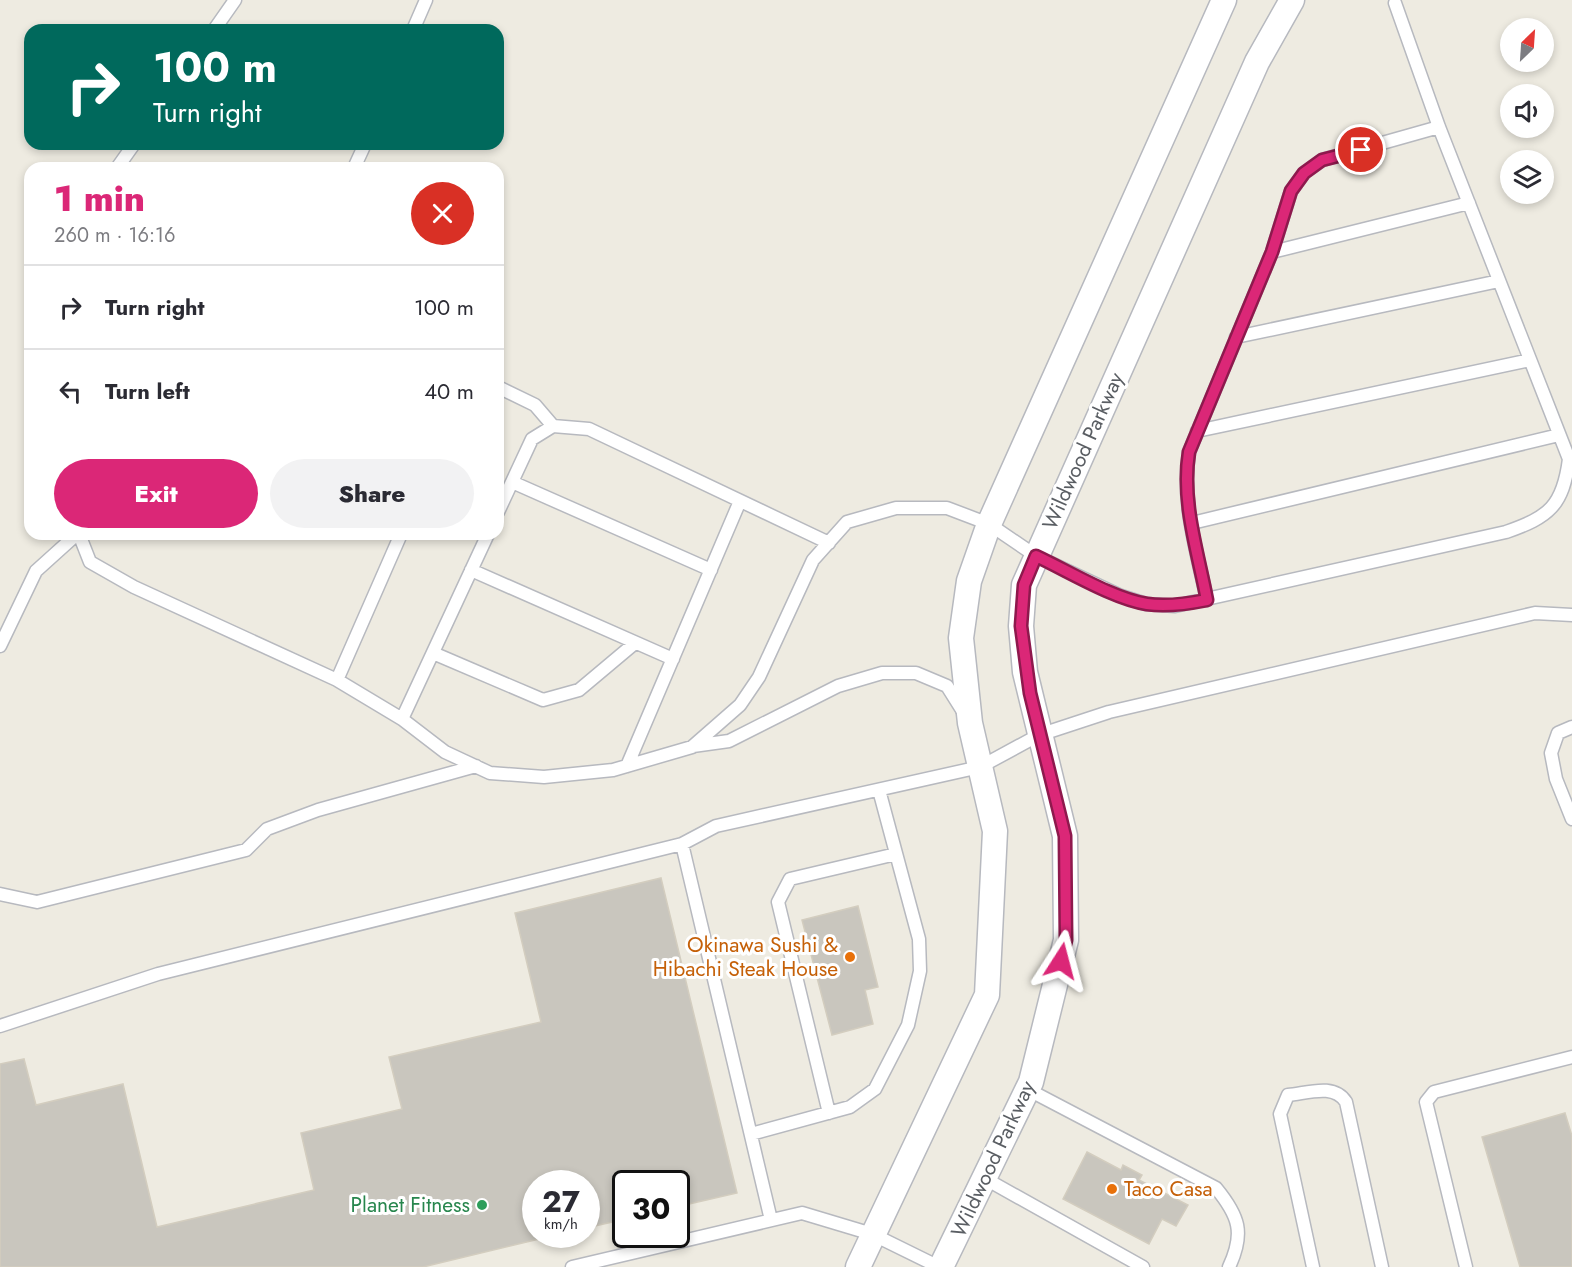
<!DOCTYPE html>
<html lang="en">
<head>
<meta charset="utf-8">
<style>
  body { margin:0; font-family:Jost,sans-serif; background:#f2f2f3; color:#2b2b33; height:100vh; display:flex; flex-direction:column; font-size:22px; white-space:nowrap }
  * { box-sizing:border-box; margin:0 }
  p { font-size:20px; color:#7c7c81 }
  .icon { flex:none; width:33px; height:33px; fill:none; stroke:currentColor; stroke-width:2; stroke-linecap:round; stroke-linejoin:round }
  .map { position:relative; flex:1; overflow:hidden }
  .details { position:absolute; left:24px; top:162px; width:480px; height:378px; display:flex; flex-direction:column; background:#fff; border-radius:18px; box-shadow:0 3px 9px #0003 }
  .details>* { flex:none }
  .hud { position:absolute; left:24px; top:24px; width:480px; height:126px; border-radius:18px; box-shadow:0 3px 9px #0003; background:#00695c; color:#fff; overflow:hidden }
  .needle { width:39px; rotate:25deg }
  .controls { position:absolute; left:1500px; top:18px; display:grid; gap:12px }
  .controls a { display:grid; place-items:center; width:54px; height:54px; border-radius:50%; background:#fff; box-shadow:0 3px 9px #0003; font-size:30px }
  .speed { position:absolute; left:522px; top:1170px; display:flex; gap:12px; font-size:30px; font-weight:700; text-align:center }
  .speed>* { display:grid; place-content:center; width:78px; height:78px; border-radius:50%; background:#fff; box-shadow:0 3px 9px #0003; line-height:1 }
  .speed small { font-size:15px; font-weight:400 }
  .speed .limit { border:3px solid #111; border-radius:9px; background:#fff; color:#111 }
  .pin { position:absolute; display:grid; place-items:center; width:51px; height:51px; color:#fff; margin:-26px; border:3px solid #fff; border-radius:50%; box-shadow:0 2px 6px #0007 }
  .me { position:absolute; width:66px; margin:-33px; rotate:9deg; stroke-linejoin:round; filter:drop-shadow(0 0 4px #0008) }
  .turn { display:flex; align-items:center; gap:21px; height:126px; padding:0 30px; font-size:27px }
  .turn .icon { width:78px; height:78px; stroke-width:2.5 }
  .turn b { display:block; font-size:42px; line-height:51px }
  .round { display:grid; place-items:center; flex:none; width:63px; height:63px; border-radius:32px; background:#f2f2f3 }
  .summary { display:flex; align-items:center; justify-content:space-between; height:102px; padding:0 30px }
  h1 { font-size:36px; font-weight:800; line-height:45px; color:#db2777 }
  .primary-button { display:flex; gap:12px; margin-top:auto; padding:12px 30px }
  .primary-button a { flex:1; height:69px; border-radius:36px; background:#db2777; color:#fff; font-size:24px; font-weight:800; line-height:69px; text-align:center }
  .primary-button a+a { background:#f2f2f3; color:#2b2b33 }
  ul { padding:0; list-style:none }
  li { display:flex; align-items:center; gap:18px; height:84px; padding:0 30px; border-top:2px solid #e1e1e2 }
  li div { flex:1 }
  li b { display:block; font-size:22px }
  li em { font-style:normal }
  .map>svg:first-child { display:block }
  .building { fill:#c9c6be; stroke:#d3cdbf; stroke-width:1.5 }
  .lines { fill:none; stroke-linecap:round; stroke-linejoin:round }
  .service-casing { stroke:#b7b9bf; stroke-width:15 }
  .minor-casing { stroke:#b7b9bf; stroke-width:27 }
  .service { stroke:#fff; stroke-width:12 }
  .minor { stroke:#fff; stroke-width:24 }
  .route-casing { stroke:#8e194d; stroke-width:15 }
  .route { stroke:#db2777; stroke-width:10 }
  .food-dot { fill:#e8710a; stroke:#fff; stroke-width:2 }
  .leisure-dot { fill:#2e9e5b; stroke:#fff; stroke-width:2 }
  .labels { text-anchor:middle; stroke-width:6; stroke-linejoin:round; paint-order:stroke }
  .street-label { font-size:21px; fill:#5a5e63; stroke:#fff }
  .food-label { font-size:21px; fill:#c56008; stroke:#fff; text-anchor:end }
  .leisure-label { font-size:21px; fill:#27864d; stroke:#fff; text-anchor:end }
</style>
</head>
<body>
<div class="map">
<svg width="1572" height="1267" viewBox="0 0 1572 1267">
  <rect width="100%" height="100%" fill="#eeebe1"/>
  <!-- building -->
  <path class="building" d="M661,878L737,1193L676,1207V1184H626V1219L586,1228V1184H536V1234H560L423,1267H0V1064L24,1059L36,1105L123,1084L157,1227L314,1190L301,1133L402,1109L389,1057L541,1022L515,913Z
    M858,906L878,987L865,990L873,1024L832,1035L802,920Z
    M1565,1113L1572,1136V1267H1520L1482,1137Z
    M1087,1152L1121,1170L1123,1165L1142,1175L1139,1180L1188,1205L1176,1226L1162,1219L1149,1244L1063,1199Z"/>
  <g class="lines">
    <defs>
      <path id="service" d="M214,30L235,0
        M413,30L426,0
        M117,168L134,144
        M354,168L365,144
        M1272,252L1469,203
        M1236,337L1499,281
        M498,387L535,405L553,426
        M1197,431L1530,360
        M512,482L711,570
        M498,512L532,439L553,426L589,429L829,543
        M1192,523L1559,435
        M79,534L90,562L134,587L337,680L402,719L445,752L490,773L544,777L613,770L692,747L740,705L759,677L813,560L847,522L896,508H947L989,524L1036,556L1121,596L1146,604L1175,606L1506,532C1549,517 1563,506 1569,459L1439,127L1395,3
        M471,570L673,659
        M1207,600C1197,552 1181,502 1189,452L1272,252L1291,191L1304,173L1322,160L1439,127
        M0,646L36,571L77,534
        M433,653L543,700L579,690L635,643
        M337,680L401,534
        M402,719L488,534
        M1572,727L1558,733L1551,753L1556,779L1572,819
        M693,746L729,741L838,686L882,673H916L947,686L964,713
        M627,766L740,501
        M0,894L37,902L246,850L267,829L318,810L476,766
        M0,1026L158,974L682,844
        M1027,1089L1216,1188C1239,1216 1245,1233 1229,1267
        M829,1113L778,902L790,879L896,854
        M751,1134L850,1107L875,1089L908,1025L920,971L919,939L879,790
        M984,1178L1143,1267
        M771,1220L682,844L716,826L980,767L1039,735L1109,712L1535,613L1572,615
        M572,1267L802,1213L872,1234L939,1267
        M1313,1267L1280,1114L1288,1095C1308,1093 1334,1083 1346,1102L1382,1267
        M1466,1267L1426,1102L1434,1092L1572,1057"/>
      <path id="minor" d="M858,1267L987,995L995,831L970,723L961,638L969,581L989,524L1224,0
        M941,1267L1031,1082L1066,940L1065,836L1025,672L1021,626L1024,585L1257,62L1292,0"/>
    </defs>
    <!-- service casing -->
    <use href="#service" class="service-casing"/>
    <!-- minor casing -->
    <use href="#minor" class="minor-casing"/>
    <!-- service -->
    <use href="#service" class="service"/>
    <!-- minor -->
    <use href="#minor" class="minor"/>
  </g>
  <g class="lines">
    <defs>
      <path id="route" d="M1061,961L1066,940L1065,836L1030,693L1021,626L1024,585L1036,556C1068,571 1114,599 1147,604C1167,607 1187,604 1207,600C1198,552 1181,502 1189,452L1272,252L1291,191L1304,173L1322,160L1361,150"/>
    </defs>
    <!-- route casing -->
    <use href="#route" class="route-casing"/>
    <!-- route -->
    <use href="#route" class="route"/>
  </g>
  <!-- markers -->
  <g class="food-dot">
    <circle cx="850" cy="957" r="6"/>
    <circle cx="1112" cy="1189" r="6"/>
  </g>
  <circle class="leisure-dot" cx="482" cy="1205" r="6"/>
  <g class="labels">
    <!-- street labels -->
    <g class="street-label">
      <text transform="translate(1083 451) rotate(-66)" y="7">Wildwood Parkway</text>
      <text transform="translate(993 1159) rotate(-65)" y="7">Wildwood Parkway</text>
    </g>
    <!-- food labels -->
    <g class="food-label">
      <text x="838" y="952">Okinawa Sushi &amp;<tspan x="838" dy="24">Hibachi Steak House</tspan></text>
      <text x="1124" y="1196" text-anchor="start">Taco Casa</text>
    </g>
    <!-- leisure labels -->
    <g class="leisure-label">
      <text x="470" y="1212">Planet Fitness</text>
    </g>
  </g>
</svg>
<div class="controls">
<a><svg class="needle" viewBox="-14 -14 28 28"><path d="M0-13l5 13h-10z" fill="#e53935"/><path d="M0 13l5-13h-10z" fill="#7c7c81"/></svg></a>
<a><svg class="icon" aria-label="sound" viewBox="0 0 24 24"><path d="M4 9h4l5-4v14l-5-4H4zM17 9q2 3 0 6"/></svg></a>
<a><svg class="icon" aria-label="layers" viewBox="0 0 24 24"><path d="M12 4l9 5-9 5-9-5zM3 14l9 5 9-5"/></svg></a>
</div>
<div class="speed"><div>27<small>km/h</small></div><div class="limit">30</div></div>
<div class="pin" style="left:1361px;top:150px;background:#d93025"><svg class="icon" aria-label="arrive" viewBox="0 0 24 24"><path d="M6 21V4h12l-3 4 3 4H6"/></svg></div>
<svg class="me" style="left:1061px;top:961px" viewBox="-20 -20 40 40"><path d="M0-17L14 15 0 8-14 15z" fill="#db2777" stroke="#fff" stroke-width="4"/></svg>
<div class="hud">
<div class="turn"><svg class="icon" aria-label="right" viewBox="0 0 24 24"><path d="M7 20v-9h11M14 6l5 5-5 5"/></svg><div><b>100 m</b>Turn right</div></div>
</div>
<section class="details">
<div class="summary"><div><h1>1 min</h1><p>260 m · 16:16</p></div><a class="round" style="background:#d93025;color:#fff"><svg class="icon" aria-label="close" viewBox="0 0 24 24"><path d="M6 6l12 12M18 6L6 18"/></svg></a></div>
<ul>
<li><svg class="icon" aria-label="right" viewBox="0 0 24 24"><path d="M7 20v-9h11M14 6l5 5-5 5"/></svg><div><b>Turn right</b></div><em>100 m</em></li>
<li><svg class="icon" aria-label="left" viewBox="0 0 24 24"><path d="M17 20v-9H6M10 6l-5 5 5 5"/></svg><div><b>Turn left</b></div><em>40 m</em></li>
</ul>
<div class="primary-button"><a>Exit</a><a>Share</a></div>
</section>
</div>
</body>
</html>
